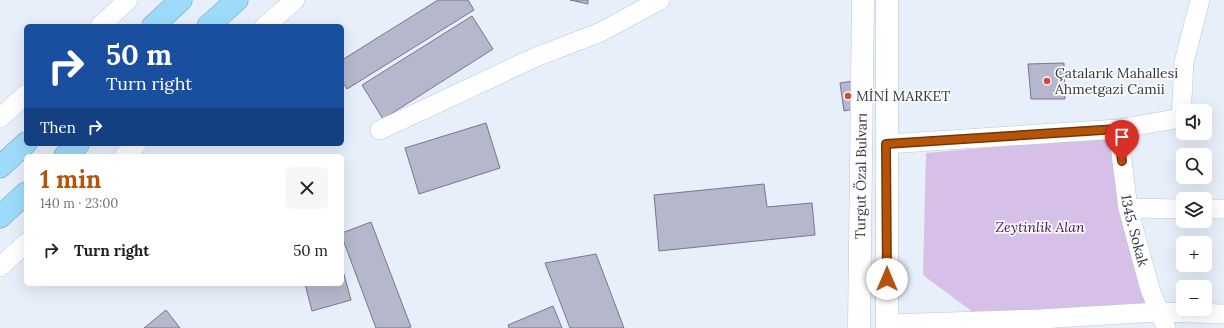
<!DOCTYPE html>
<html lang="en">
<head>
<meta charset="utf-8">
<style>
  body { margin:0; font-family:Lora,serif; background:#f6f6f6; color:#222; height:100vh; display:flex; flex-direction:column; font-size:15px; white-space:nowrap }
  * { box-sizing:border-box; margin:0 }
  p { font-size:13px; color:#767676 }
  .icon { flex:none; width:22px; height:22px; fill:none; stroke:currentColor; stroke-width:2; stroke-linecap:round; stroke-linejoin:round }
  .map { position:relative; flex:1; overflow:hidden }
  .details { position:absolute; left:24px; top:154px; width:320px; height:132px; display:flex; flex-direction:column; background:#fff; border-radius:6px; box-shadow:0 4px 16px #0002 }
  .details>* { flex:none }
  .hud { position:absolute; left:24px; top:24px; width:320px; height:122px; border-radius:6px; box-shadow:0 4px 16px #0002; background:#1a4fa0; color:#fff; overflow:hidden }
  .fabs { position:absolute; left:1176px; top:104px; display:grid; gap:8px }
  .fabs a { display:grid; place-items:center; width:36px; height:36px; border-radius:6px; background:#fff; box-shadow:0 4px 16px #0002; font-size:20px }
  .pin { position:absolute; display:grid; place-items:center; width:34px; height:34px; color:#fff; margin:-41px -17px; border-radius:50% 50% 50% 0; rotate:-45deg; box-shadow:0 0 4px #0007 }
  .pin .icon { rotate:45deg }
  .me { position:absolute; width:44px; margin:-22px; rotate:0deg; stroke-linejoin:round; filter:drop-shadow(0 0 3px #0008) }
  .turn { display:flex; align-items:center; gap:14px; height:84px; padding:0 16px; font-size:18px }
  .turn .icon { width:52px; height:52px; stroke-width:2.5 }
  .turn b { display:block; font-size:28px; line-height:34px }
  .then { display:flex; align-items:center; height:38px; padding:0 16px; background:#0003; gap:8px; font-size:15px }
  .round { display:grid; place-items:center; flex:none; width:42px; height:42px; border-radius:6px; background:#f6f6f6 }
  .overview { display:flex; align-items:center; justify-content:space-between; height:68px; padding:0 16px }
  h1 { font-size:24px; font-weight:800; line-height:30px; color:#b45309 }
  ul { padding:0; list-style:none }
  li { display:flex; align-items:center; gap:12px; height:56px; padding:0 16px }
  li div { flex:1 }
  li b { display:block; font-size:15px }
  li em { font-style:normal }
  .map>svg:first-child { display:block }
  .green { fill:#d6c0e8 }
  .building { fill:#b6b7cc; stroke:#76778b }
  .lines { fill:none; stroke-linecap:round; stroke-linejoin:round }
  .street-casing { stroke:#b9c7da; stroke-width:20 }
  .secondary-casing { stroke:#b9c7da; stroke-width:23 }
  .highway-casing { stroke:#78a1b8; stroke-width:23 }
  .street { stroke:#fff; stroke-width:19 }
  .secondary { stroke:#fff; stroke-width:22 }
  .highway { stroke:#9edbfa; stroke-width:22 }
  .route-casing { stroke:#753606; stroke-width:10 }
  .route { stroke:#b45309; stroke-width:7 }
  .poi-dot { fill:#d64938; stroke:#fcfcfc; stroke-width:1.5 }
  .labels { text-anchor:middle; stroke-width:3.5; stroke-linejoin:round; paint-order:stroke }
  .poi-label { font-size:14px; fill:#30353d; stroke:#fcfcfc; text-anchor:start }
  .street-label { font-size:14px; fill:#30353d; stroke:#fcfcfc }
  .park-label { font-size:14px; font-style:italic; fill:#41125b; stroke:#fcfcfc }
</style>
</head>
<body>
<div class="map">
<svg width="1224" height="328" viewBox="0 0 1224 328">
  <rect width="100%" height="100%" fill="#e7effb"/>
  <!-- green -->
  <path class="green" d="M1112,137L1147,305L974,313L923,275L926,153Z"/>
  <!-- building -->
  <path class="building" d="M438,0H468L474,10L347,89L342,81V60Z
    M570,0H588V4Z
    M472,16L493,49L383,119L362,85Z
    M1064,63L1065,99H1031L1028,64Z
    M853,81L855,109L844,111L840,83Z
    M486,123L500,168L419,194L405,148Z
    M764,184L767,207L812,203L815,235L659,251L654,195Z
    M371,222L411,327L407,328H376L342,237V233Z
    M596,254L624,328H570L545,263Z
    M342,267L351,300L312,311L305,284H342Z
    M553,306L562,328H509L508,325Z
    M166,310L180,328H144Z"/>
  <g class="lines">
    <defs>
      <g id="street">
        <path d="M100,26L128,0"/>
        <path d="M265,26L295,0"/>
        <path d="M0,118L26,94"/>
        <path id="s1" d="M1118,129L1128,208L1150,289L1166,328"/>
        <path d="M380,130L536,57L601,32L660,0"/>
        <path d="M887,144L1118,129L1181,118L1184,62L1200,0"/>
        <path d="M124,156L137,144"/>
        <path d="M1128,208L1183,209"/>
        <path d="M1205,209H1224"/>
        <path d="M0,267L26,243"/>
        <path d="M887,324L1040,319L1158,312L1224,314"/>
      </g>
      <g id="secondary">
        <path id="s2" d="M859,328L863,0"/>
        <path d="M887,328V0"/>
      </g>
      <path id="highway" d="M153,26L181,0
        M208,26L237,0
        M65,156L78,144
        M0,167L26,143
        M0,217L26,193"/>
    </defs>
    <!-- street casing -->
    <use href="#street" class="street-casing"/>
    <!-- secondary casing -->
    <use href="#secondary" class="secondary-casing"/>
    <!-- highway casing -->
    <use href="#highway" class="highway-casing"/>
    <!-- street -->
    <use href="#street" class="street"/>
    <!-- secondary -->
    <use href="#secondary" class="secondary"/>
    <!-- highway -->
    <use href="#highway" class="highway"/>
  </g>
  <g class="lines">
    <defs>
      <path id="route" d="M887,279L886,144L1118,129L1122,161"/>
    </defs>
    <!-- route casing -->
    <use href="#route" class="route-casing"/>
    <!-- route -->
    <use href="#route" class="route"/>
  </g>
  <!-- markers -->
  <g class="poi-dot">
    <circle cx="1047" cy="81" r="4"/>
    <circle cx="848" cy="96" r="4"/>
  </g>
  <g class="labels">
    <!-- poi labels -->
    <g class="poi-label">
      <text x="1055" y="78">Çatalarık Mahallesi<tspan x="1055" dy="16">Ahmetgazi Camii</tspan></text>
      <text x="856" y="101">MİNİ MARKET</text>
    </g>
    <!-- street labels -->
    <g class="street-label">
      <text dy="5" stroke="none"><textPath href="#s2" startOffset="152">Turgut Özal Bulvarı</textPath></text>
      <text dy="5" stroke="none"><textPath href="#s1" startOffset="103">1345. Sokak</textPath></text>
    </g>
    <!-- park labels -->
    <g class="park-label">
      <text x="1040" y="232">Zeytinlik Alan</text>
    </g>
  </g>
</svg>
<div class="fabs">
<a><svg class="icon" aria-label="sound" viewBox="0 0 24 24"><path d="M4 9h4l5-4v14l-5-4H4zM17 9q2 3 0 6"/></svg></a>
<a><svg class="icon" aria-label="search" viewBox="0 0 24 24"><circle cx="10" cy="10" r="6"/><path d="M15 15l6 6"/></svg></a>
<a><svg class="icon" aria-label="layers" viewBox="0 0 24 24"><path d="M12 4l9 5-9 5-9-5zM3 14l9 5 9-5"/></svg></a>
<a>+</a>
<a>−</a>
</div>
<div class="pin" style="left:1122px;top:161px;background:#d93025"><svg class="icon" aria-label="arrive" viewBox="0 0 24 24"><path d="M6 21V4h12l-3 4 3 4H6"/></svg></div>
<svg class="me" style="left:887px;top:279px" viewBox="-20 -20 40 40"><circle r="19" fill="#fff"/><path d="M0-13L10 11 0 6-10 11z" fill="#b45309"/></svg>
<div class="hud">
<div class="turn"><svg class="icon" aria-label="right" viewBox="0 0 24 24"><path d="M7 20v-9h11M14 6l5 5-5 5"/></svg><div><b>50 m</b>Turn right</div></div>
<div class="then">Then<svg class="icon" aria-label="right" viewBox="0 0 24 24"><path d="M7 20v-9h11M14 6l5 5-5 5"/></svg></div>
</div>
<section class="details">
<div class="overview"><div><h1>1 min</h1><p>140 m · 23:00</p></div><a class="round"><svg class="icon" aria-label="close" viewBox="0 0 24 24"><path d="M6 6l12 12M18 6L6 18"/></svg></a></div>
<ul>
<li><svg class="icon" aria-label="right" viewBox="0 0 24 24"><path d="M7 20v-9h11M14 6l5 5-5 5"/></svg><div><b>Turn right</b></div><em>50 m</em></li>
</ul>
</section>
</div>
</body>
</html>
